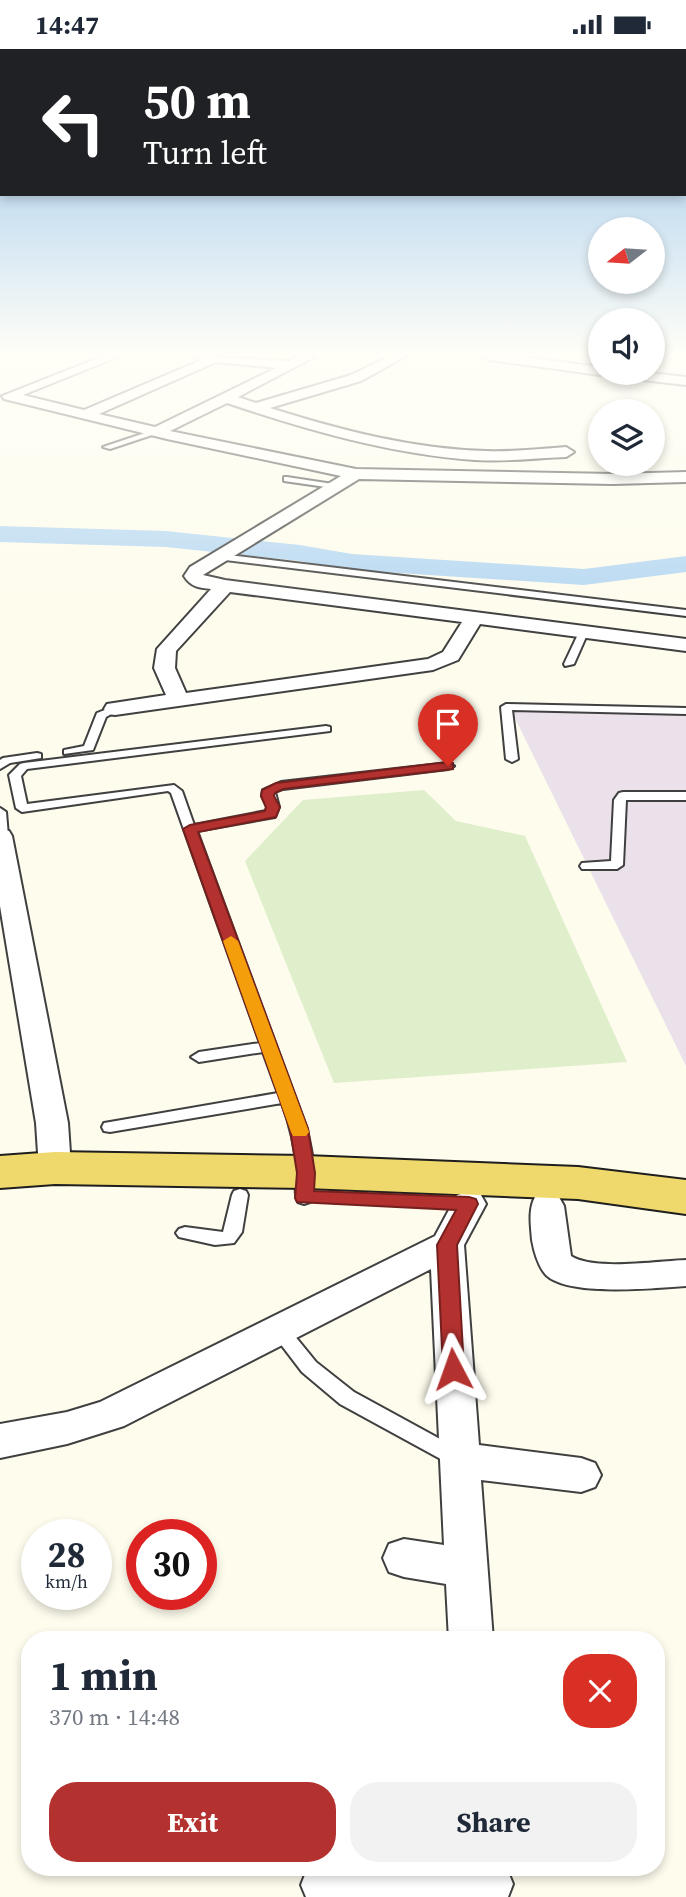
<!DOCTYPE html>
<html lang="en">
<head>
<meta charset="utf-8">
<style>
  body { margin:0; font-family:"Source Serif 4",serif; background:#f2f2f3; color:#1f2937; height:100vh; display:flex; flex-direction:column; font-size:26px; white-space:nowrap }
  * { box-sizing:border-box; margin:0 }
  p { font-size:23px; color:#747a83 }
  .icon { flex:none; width:38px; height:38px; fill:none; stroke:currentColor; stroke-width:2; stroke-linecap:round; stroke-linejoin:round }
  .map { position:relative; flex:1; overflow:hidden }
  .side { position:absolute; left:21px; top:1582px; width:644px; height:245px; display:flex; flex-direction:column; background:#fff; border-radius:28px; box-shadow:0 4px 10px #0003 }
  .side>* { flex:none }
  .banner { position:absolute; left:0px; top:0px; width:686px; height:147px; box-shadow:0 4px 10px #0003; background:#202124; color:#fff; overflow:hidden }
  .needle { width:46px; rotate:253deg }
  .controls { position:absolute; left:588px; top:168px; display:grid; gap:14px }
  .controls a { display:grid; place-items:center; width:77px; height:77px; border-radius:50%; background:#fff; box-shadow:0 4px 10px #0003; font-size:35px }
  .speed { position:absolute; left:21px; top:1470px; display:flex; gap:14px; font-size:35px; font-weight:700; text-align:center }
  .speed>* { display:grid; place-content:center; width:91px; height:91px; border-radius:50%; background:#fff; box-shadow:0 4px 10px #0003; line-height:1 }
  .speed small { font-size:18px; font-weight:400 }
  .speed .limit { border:10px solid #d22; background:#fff; color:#111 }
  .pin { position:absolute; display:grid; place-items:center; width:60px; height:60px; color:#fff; margin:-72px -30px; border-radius:50% 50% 50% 0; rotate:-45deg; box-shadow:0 0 7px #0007 }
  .pin .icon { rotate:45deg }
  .me { position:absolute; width:77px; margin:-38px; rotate:356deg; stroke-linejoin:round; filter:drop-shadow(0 0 5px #0008) }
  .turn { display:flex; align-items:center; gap:24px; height:147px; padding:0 28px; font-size:32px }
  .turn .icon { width:91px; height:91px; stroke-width:2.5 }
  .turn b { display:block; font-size:49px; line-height:60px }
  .round { display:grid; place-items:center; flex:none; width:74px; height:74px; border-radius:28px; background:#f2f2f3 }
  .headline { display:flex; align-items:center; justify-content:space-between; height:119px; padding:0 28px }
  h1 { font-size:42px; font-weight:700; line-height:52px }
  .button { display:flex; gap:14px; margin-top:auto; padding:14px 28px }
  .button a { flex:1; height:80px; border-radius:28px; background:#b3312e; color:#fff; font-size:28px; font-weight:700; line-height:80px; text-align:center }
  .button a+a { background:#f2f2f3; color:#1f2937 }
  .status { display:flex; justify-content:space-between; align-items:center; height:49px; padding:0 35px; background:#fff; direction:ltr }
  .status svg { height:19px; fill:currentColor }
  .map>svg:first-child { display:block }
  .industrial { fill:#eae1eb }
  .pitch { fill:#dfeecb }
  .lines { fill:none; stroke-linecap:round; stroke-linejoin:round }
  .river { fill:#b5d7f2; fill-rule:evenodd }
  .lane-casing { stroke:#404040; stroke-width:4 }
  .street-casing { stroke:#404040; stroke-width:4 }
  .primary-casing { stroke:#1e1e1e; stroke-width:4 }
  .lane { fill:#fff; fill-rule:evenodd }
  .street { fill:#fff; fill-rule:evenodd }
  .primary { fill:#efd86c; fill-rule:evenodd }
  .route { fill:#b3312e; stroke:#74201e; stroke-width:2 }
  .slow { fill:#f59e0b }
</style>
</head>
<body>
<div class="status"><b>14:47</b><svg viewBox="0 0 49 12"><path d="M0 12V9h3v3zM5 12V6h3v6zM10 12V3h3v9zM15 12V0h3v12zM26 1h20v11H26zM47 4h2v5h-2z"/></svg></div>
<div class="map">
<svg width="686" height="1848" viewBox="0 0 686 1848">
  <rect width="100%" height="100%" fill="#fefced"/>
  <!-- industrial -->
  <path class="industrial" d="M507,653L686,657V1017Z"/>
  <!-- pitch -->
  <path class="pitch" d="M424,741L456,772L525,787L627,1013L334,1034L245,812L303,751Z"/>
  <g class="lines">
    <!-- river -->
    <path class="river" d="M0,477L166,482L300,496L352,505L584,520L686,507V523L584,536L352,521L300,512L166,498L0,493Z"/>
    <defs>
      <path id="lane" d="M154,381L161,383L110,400L103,398Z
        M287,428L333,435L337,437L333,439L284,432V428Z
        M220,505L686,561V567L217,510V506Z
        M581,579L589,581L574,615L565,617L564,615Z
        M506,655L686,659V665L512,661L518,710L512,713L506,710L501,658Z
        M115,657L120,660L106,668L93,701L64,705V701L84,697L97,664Z
        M326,677L330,678V682L27,720L21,727L27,755L174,736L182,742L194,776L266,762L267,758L262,747L263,741L281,733L448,714L454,717L448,720L283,740L275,743L279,758L275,768L197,782L307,1080C311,1102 320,1132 310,1153L304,1155L298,1153C293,1143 298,1131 297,1120C295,1097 290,1076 282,1054L110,1083L104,1082L102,1078L104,1074L110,1073L278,1044L263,1003L199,1013L191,1008L199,1003L260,994L171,744L168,742L22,763L16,759L9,726L20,715L24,714Z
        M37,704L41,705V709L10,714L0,720V711L3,709Z
        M623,743H686V751H626L623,816L617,820H582L580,817L582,814L611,812L614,751L619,744Z
        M0,759L6,763L8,787L2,791L0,790Z
        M240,1140L246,1142L248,1146L242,1183L234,1194L215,1196L179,1188L176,1184L179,1180L185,1178L223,1183L232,1146L234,1142Z
        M279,1273L285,1275L316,1313L354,1343L462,1402L465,1408L462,1414L455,1416L448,1414L340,1355L302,1323L273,1285L270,1280L273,1275Z"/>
      <path id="street" d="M103,307H120L23,346L84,361L199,312L194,307L289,312L300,307H316L238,348L256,354L351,326L390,307H406L361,332L270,359C340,381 412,400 486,402C512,403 539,400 566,398L574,403L566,408C536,409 506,413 475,411C390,405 307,381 227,354L170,382L356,420L613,425L686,423V433L613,435L359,430L203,526L225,531L686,590V602L480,575L458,611L433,621L115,666L107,665L104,660L107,655L166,646L154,619L157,600L211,540C199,539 191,538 184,527L190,518L341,427L167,390L4,350L2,347ZM216,313L276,319L155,378L99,365ZM230,543L462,573L443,603L428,610L186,644L175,619L176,602Z
        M483,307H516L600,318V324H605L600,326L489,311Z
        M609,324H649L686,328V336L616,328Z
        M0,780L9,782L12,787L68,1074L71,1119L67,1127L55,1131L43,1127L39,1119L36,1074L0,857Z
        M469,1143L481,1146L486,1155L464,1196L479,1396L581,1409L595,1414L601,1426L595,1438L581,1443L481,1431L493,1591H449L446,1535L404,1528L389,1523L383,1509L389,1495L404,1490L444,1496L431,1220L124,1377L67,1395L0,1409V1375L67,1363L100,1353L435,1187L457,1146Z
        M547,1145L559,1148L564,1157L571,1207C594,1222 658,1212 686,1211V1237C655,1239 569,1248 546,1226C538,1217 534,1202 532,1191C531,1177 528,1161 535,1148Z
        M308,1818H506L513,1835L508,1848H306L301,1836Z"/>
      <path id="primary" d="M55,1103L306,1107L578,1118L686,1131V1165L578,1150L306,1139L55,1135L0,1139V1107Z"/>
    </defs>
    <!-- lane casing -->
    <use href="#lane" class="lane-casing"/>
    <!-- street casing -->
    <use href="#street" class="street-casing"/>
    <!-- primary casing -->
    <use href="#primary" class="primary-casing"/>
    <!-- lane -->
    <use href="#lane" class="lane"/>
    <!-- street -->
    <use href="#street" class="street"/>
    <!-- primary -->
    <use href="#primary" class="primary"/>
  </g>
  <!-- sky -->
  <linearGradient id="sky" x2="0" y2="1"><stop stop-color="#93c2ec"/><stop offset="0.54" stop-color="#fffef7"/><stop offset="1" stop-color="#fffef7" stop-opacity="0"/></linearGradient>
  <rect width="686" height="565" fill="url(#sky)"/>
  <!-- route -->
  <path class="route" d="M448,713L453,714V720L283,740L275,744L274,747L280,758L276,768L198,783L308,1080L315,1124L314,1142L469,1148L476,1150L478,1155L457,1196L464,1320L461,1326L453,1329L446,1326L443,1320L437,1196L456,1161L297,1153L295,1149L297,1124L290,1080L183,780L190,776L265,762L266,758L261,747L262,741L276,734Z"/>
  <!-- slow -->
  <path class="slow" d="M231,887L238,892L309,1083L306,1087H293L291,1083L223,892Z"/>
</svg>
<div class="controls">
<a><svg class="needle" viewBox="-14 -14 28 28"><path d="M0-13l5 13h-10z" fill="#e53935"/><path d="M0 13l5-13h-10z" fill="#747a83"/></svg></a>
<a><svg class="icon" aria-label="sound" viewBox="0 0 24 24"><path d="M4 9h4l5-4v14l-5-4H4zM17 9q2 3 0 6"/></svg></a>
<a><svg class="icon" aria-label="layers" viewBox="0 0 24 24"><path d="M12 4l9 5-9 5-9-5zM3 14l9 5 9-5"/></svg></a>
</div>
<div class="speed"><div>28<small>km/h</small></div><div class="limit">30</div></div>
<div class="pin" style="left:448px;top:717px;background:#d93025"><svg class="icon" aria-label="arrive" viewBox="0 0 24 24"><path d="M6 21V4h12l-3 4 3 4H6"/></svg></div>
<svg class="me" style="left:453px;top:1320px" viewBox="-20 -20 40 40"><path d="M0-17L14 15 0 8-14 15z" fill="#b3312e" stroke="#fff" stroke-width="4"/></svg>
<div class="banner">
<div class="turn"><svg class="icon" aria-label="left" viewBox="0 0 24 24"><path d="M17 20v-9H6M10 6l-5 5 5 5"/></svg><div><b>50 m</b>Turn left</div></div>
</div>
<section class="side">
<div class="headline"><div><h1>1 min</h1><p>370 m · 14:48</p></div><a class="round" style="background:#d93025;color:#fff"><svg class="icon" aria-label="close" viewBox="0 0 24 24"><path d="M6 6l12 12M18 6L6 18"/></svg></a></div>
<div class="button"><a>Exit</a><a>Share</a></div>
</section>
</div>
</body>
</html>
